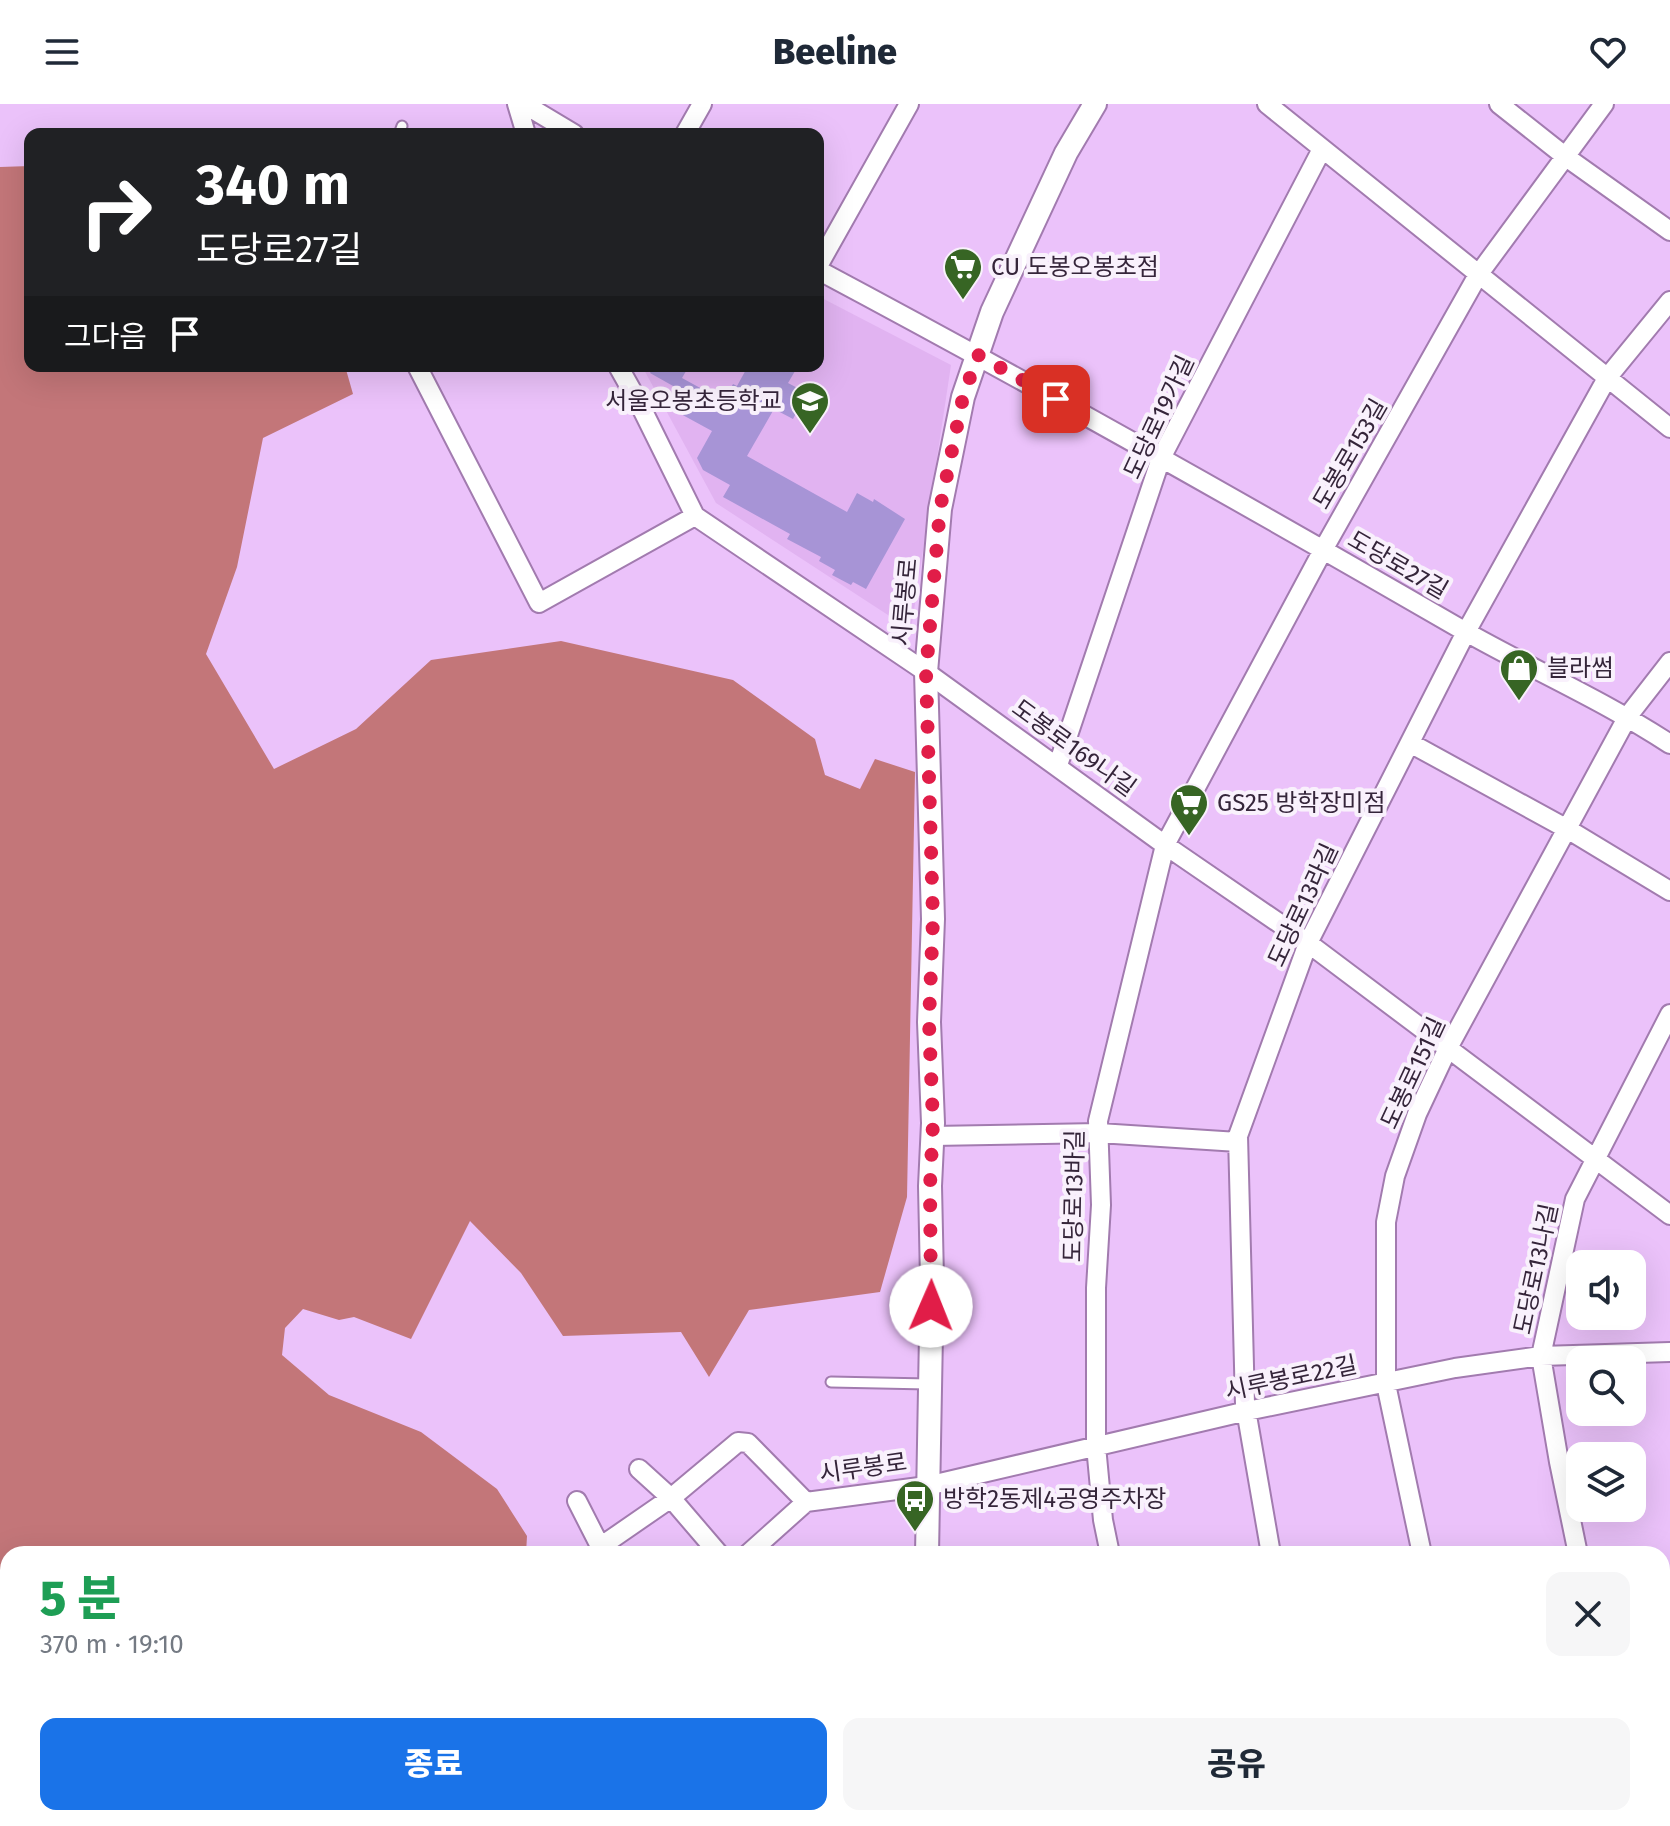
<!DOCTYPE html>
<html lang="ko">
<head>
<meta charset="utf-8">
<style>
  body { margin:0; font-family:"Fira Sans","Noto Sans KR",sans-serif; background:#f6f6f7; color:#1f2937; height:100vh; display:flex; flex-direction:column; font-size:30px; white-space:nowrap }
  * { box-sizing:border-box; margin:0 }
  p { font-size:26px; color:#747a83 }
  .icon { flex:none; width:44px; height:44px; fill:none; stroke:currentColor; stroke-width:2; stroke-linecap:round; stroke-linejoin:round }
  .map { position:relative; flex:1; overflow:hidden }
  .details { position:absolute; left:0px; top:1442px; width:1670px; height:280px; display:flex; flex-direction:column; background:#fff; border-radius:24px 24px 0 0; box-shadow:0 8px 32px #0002 }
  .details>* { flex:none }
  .hud { position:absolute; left:24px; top:24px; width:800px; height:244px; border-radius:16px; box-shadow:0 8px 32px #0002; background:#202124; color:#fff; overflow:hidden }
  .buttons { position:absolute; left:1566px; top:1146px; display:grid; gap:16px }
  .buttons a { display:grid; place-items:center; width:80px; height:80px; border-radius:16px; background:#fff; box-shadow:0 8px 32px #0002; font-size:40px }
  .pin { position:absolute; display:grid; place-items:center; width:68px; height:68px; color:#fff; margin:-34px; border-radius:16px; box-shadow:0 4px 12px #0006 }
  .me { position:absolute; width:88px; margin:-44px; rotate:1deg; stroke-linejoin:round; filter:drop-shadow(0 0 6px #0008) }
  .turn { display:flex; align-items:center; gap:28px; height:168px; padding:0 40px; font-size:36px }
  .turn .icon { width:104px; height:104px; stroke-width:2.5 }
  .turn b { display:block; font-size:56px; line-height:68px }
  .then { display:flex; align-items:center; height:76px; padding:0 40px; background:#0003; gap:16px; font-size:30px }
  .round { display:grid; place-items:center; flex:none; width:84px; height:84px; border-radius:16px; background:#f6f6f7 }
  .head { display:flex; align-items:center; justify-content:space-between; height:136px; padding:0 40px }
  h1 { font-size:48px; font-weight:800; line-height:60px; color:#1e9e55 }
  .cta { display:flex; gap:16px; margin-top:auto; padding:16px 40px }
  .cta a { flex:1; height:92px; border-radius:16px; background:#1a73e8; color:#fff; font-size:32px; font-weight:800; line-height:92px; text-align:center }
  .cta a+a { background:#f6f6f7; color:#1f2937 }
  header { display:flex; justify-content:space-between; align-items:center; height:104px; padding:0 40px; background:#fff; font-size:36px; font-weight:800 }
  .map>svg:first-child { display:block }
  .built { fill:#e1b3f1 }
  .forest { fill:#c37679 }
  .building { fill:#a794d6 }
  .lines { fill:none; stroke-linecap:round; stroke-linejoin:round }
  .service-casing { stroke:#a27baf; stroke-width:13 }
  .minor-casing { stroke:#a27baf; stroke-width:22 }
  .tertiary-casing { stroke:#a27baf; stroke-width:26 }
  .service { stroke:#fff; stroke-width:9 }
  .minor { stroke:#fff; stroke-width:18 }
  .tertiary { stroke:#fff; stroke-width:22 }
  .route { stroke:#e11d48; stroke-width:14; stroke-dasharray:0 25.2 }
  .labels { text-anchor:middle; stroke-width:8; stroke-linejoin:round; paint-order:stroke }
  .poi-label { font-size:24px; fill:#35253a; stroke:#f9f1fc; text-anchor:start }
  .street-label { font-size:24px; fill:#35253a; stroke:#f9f1fc }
</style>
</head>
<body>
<header><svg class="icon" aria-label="menu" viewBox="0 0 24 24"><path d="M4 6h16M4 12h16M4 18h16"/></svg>Beeline<svg class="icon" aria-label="heart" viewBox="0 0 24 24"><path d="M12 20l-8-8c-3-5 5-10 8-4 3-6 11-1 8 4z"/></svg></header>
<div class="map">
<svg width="1670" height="1722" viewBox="0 0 1670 1722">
  <rect width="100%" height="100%" fill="#ebc2fa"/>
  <!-- built -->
  <path class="built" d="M818,192L951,261L911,526L716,399L642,262H818Z"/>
  <!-- forest -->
  <path class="forest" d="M30,62V262H345L353,290L263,334L237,463L206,550L274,665L356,625L431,556L561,537L733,576L815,635L825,671L860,685L875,655L915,668L907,1093L880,1188L749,1206L709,1273L681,1228L563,1232L521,1169L470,1117L411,1235L354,1213L339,1216L303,1205L285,1224L282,1251L329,1291L421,1328L497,1385L527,1432L526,1450H8V1714H658L655,1722H0V63Z"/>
  <!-- building -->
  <path class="building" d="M654,262H689L682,274L724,297L733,280L737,282L748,262H798L788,279L807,289L793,315L774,305L747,352L847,408L857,389L873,398L874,395L905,415L866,485L853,478L851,481L832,471L835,466L819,457L821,453L787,435L790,430L723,393L730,381L703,366L697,354L712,327L679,309L689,291L650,269Z"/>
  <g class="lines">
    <defs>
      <path id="service" d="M399,30L402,22
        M831,1278L928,1280
        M789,1714L820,1722
        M929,1722L965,1714"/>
      <path id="minor" d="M517,0L526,30
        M524,0L574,30
        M1267,0L1670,324
        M1499,0L1566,53L1670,127
        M685,30L702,0
        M818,162L909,0
        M818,166C1032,280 1243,399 1452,520C1524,562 1600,594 1670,640
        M417,262L539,499L695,412
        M618,262L640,301L695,412L926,568L1165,741L1308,839L1670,1111
        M1410,639L1569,726L1670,787
        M1058,661L1161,354L1322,45
        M933,1032L1099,1029L1238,1038
        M639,1365L671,1394L719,1450
        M577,1397L604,1450
        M806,1398L927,1382L1247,1307L1455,1264L1541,1252L1670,1248
        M600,1443L671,1394L738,1338L748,1339L806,1398L748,1450
        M1110,1450L1103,1416L1096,1342V1184L1101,1101L1098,1017L1165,741L1323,446L1478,171L1604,0
        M1271,1450L1245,1300L1238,1032L1308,839L1466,528L1607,274L1670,197
        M1422,1450L1386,1280V1118L1395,1072L1417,1010L1448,944L1628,612L1670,558
        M1578,1450L1559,1358L1541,1252L1575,1095L1670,910
        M1662,1583L1670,1582
        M1067,1714L1068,1722
        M1155,1714L1156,1722
        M1319,1714L1321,1722
        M1476,1714L1478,1722
        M1636,1714L1638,1722
        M1425,1722L1463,1714"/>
      <path id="tertiary" d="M927,1450L932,1175L930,1082L933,1019L929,918L933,815L926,568L940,405L963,293L992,208L1066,49L1095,0
        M967,1714L968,1722"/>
    </defs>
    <!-- service casing -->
    <use href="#service" class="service-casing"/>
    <!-- minor casing -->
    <use href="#minor" class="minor-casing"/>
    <!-- tertiary casing -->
    <use href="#tertiary" class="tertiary-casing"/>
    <!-- service -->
    <use href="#service" class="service"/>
    <!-- minor -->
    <use href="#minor" class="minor"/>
    <!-- tertiary -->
    <use href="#tertiary" class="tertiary"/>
  </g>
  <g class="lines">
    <!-- route -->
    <path class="route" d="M931,1202L930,1082L933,1019L929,918L933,815L926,568L940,405L963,293L978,251L1056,295"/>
  </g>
  <!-- icons -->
  <defs>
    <symbol id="supermarket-pin" viewBox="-11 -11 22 30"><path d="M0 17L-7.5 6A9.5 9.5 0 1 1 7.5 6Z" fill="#376524" stroke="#f9f1fc"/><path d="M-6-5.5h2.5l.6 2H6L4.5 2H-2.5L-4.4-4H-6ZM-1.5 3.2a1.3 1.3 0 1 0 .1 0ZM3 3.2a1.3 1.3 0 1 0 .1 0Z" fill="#fff"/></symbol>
    <symbol id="school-pin" viewBox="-11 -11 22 30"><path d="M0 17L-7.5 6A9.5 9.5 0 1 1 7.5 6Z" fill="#376524" stroke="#f9f1fc"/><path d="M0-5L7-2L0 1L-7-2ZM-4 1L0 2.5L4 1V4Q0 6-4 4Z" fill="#fff"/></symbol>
    <symbol id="shop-pin" viewBox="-11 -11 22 30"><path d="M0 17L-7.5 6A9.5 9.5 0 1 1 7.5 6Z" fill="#376524" stroke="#f9f1fc"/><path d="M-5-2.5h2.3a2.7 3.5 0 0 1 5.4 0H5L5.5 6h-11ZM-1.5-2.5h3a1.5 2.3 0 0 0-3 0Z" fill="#fff"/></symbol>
    <symbol id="bus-pin" viewBox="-11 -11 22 30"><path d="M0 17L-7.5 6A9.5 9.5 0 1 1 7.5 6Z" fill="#376524" stroke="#f9f1fc"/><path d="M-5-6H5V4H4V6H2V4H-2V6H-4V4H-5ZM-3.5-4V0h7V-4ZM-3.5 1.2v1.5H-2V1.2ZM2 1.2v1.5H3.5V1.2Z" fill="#fff"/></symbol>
  </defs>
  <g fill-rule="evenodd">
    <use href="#supermarket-pin" x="941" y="141" width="44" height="60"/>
    <use href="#school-pin" x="788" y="275" width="44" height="60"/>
    <use href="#shop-pin" x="1497" y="542" width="44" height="60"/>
    <use href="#supermarket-pin" x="1167" y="677" width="44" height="60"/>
    <use href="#bus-pin" x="893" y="1373" width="44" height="60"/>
  </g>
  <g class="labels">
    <!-- poi labels -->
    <g class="poi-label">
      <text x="991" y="171">CU 도봉오봉초점</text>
      <text x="782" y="305" text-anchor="end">서울오봉초등학교</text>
      <text x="1547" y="572">블라썸</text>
      <text x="1217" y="707">GS25 방학장미점</text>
      <text x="943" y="1403">방학2동제4공영주차장</text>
    </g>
    <!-- street labels -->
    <g class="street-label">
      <text transform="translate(1159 313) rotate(-65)" y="8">도당로19가길</text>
      <text transform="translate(1350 350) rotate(-60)" y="8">도봉로153길</text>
      <text transform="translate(1398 461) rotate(30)" y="8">도당로27길</text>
      <text transform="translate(905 498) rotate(-85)" y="8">시루봉로</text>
      <text transform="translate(1074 644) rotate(36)" y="8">도봉로169나길</text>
      <text transform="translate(1303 801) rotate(-65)" y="8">도당로13라길</text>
      <text transform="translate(1413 969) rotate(-65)" y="8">도봉로151길</text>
      <text transform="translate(1074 1092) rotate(-89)" y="8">도당로13바길</text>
      <text transform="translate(1536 1165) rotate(-78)" y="8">도당로13나길</text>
      <text transform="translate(1291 1274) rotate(-12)" y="8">시루봉로22길</text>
      <text transform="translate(863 1364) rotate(-8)" y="8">시루봉로</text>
    </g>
  </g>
</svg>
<div class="buttons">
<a><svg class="icon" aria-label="sound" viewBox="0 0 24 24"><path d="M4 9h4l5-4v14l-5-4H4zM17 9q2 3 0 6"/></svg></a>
<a><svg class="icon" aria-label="search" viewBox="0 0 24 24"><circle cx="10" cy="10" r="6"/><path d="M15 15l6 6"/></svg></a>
<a><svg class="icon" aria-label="layers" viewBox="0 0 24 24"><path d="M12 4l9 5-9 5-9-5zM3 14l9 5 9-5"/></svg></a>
</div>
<div class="pin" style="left:1056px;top:295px;background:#d93025"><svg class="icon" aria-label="arrive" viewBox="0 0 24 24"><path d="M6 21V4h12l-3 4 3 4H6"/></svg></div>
<svg class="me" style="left:931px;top:1202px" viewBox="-20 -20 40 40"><circle r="19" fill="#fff"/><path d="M0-13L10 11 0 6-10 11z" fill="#e11d48"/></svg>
<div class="hud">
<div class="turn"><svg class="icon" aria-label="right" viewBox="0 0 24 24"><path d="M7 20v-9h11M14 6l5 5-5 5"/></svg><div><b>340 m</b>도당로27길</div></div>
<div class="then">그다음<svg class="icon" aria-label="arrive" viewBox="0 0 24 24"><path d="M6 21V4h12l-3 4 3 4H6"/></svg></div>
</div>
<section class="details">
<div class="head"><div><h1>5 분</h1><p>370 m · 19:10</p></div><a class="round"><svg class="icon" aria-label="close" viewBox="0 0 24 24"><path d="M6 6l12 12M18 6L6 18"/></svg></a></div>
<div class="cta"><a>종료</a><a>공유</a></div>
</section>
</div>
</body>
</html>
